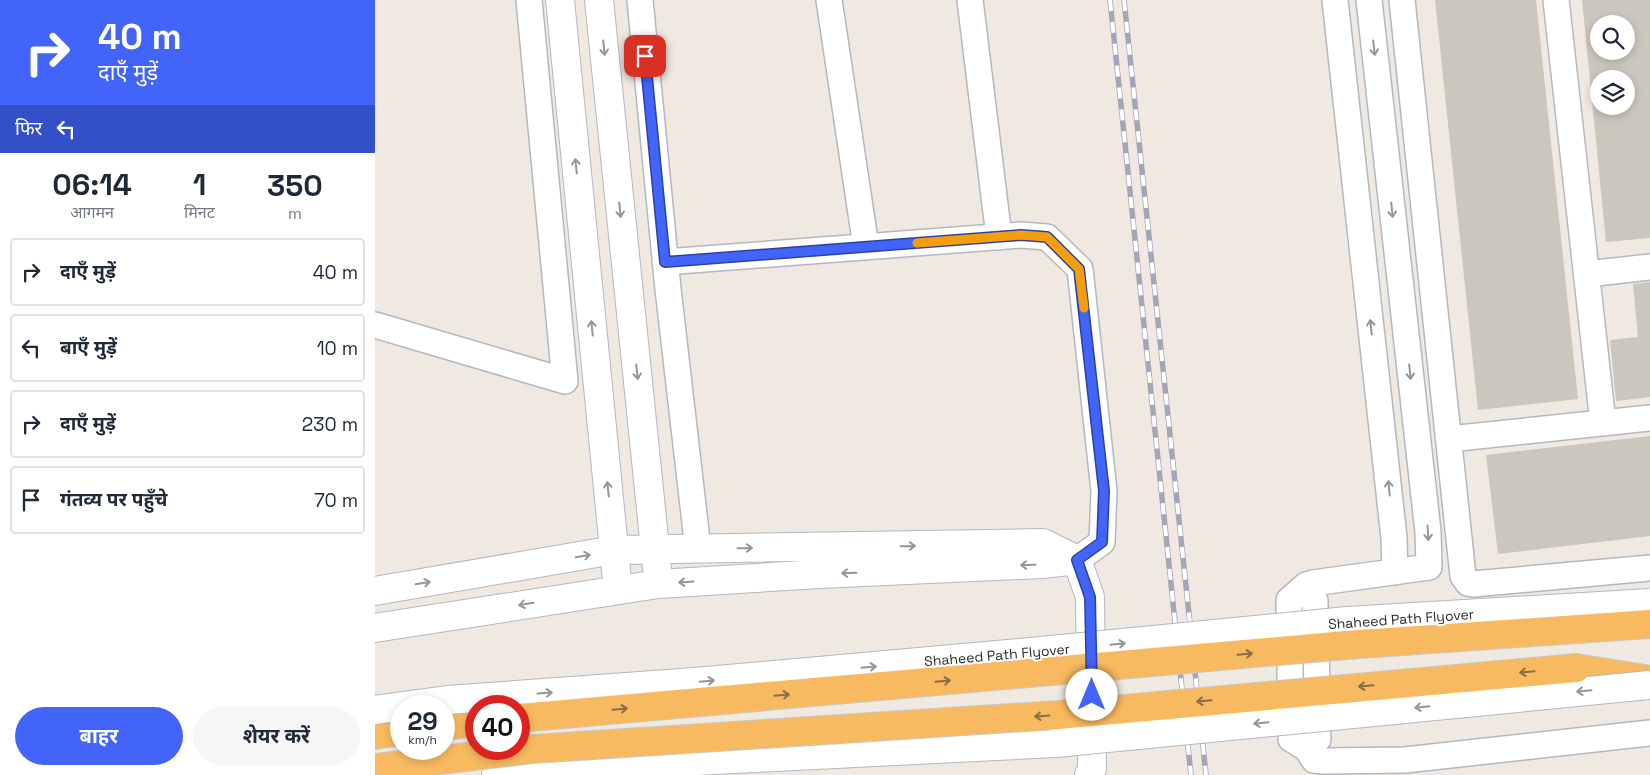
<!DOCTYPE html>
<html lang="hi">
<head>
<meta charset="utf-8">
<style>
  body { margin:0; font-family:"Space Grotesk","Noto Sans Devanagari",sans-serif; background:#f6f6f7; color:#1f2937; height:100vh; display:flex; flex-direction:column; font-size:19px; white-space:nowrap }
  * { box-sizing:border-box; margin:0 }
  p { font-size:16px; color:#747a83 }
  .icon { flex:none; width:28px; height:28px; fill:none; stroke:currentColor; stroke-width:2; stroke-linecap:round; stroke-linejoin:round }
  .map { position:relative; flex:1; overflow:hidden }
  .drawer { display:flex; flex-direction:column; background:#fff; width:375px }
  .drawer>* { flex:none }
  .banner { background:#4264fb; color:#fff; overflow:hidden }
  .fabs { position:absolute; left:1215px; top:15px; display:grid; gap:10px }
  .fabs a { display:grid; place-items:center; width:45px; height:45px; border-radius:50%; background:#fff; box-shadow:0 2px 8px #0003; font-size:25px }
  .speed { position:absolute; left:15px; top:695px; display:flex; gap:10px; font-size:25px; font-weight:700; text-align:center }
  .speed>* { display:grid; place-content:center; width:65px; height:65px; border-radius:50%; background:#fff; box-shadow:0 2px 8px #0003; line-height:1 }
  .speed small { font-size:12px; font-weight:400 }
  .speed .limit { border:8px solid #d22; background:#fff; color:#111 }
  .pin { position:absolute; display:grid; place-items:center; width:42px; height:42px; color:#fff; margin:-21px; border-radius:10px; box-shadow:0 2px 8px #0006 }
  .me { position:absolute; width:55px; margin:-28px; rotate:0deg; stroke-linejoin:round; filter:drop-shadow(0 0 4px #0008) }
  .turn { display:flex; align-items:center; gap:18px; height:105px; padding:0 15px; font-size:22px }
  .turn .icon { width:65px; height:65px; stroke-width:2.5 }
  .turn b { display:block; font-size:35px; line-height:42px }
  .then { display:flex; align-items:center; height:48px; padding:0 15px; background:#0003; gap:10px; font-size:19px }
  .eta { display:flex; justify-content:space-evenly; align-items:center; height:85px; text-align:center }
  .eta b { font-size:30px; font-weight:700; line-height:35px }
  .action { display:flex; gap:10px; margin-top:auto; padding:10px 15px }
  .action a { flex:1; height:58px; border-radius:30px; background:#4264fb; color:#fff; font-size:20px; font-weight:700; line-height:58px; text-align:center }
  .action a+a { background:#f6f6f7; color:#1f2937 }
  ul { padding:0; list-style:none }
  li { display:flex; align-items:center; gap:15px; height:68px; margin:0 10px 8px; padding:0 5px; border:2px solid #e0e1e3; border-radius:5px }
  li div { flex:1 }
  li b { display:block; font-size:19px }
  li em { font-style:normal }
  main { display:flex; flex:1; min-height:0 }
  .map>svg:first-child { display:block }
  .building { fill:#cbc7bf; fill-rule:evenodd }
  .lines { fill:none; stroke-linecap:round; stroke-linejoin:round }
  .minor-casing { stroke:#b4b7c1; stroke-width:28 }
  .tertiary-casing { stroke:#b4b7c1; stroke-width:30 }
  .trunk-casing { stroke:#c9c9c9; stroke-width:30 }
  .minor { stroke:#fff; stroke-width:25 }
  .tertiary { stroke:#fff; stroke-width:28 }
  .trunk { stroke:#f8ba60; stroke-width:28 }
  .rail-casing { stroke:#a3a6b8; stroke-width:5.5 }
  .rail { stroke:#fff; stroke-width:4; stroke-dasharray:11; stroke-linecap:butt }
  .tertiary-bridge-casing { stroke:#b4b7c1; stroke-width:30; stroke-linecap:butt }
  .trunk-bridge-casing { stroke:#c9c9c9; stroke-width:30; stroke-linecap:butt }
  .tertiary-bridge { stroke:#fff; stroke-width:28 }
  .trunk-bridge { stroke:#f8ba60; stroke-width:28 }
  .oneway { stroke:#969696 }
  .oneway2 { stroke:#896d44 }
  .route-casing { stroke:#2b41a3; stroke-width:12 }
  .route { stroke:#4264fb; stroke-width:9 }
  .slow { stroke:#f59e0b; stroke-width:9 }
  .labels { text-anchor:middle; stroke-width:4; stroke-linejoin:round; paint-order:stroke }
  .street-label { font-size:14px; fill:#2e2e2e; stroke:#fff }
</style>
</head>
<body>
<main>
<section class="drawer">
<div class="banner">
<div class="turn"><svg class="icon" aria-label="right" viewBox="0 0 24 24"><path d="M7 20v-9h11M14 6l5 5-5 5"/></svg><div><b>40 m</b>दाएँ मुड़ें</div></div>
<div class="then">फिर<svg class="icon" aria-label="left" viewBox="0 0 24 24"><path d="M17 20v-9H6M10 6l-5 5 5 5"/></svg></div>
</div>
<div class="eta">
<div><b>06:14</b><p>आगमन</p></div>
<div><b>1</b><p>मिनट</p></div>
<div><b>350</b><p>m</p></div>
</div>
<ul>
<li><svg class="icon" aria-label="right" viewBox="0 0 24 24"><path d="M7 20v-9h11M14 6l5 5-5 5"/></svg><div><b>दाएँ मुड़ें</b></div><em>40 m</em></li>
<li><svg class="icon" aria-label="left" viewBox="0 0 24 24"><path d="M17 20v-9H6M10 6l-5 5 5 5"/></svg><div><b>बाएँ मुड़ें</b></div><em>10 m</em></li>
<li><svg class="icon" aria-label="right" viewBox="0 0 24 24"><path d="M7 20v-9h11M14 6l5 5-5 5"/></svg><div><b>दाएँ मुड़ें</b></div><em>230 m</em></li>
<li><svg class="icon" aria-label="arrive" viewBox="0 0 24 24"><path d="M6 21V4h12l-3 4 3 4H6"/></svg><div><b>गंतव्य पर पहुँचे</b></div><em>70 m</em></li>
</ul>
<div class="action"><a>बाहर</a><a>शेयर करें</a></div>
</section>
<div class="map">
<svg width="1275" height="775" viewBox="0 0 1275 775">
  <rect width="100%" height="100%" fill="#efe9e1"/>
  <!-- building -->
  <path class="building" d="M1060,0H1161L1203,399L1103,410Z
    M1207,0H1275V238L1231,242ZM1224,24H1251V51H1224ZM1224,79H1251V106H1224Z
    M1275,282V397L1241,401L1235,340L1263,337L1258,284Z
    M1275,436V536L1123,554L1111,455Z"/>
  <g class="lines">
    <defs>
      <path id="minor" d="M265,0L293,289L323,549
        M454,0L491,247
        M595,0L624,237
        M960,0L1019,538L1020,572
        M994,0L1053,532L1054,567L938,583L931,585L914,600L916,739L932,749L939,760L949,761L1030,760L1275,733
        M1027,0L1088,576L1093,583L1098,584L1275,568
        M1181,0L1228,423
        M290,262L646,235L672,237L705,269L729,491L727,542L702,560
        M1212,274L1275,267
        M0,325L190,381L154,0
        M1074,439L1275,418
        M926,591L940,601L943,739L932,749"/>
      <path id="tertiary" d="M185,0L243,590
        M224,0L282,568
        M0,591L239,550L668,543L702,560L715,597L717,769L714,775
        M0,628L283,584L444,574L667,564L702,560
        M121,775L221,766L681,743"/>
      <path id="trunk" d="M1201,668L1275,680
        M69,726L101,722
        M0,735L26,731"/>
    </defs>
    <!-- minor casing -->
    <use href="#minor" class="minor-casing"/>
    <!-- tertiary casing -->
    <use href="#tertiary" class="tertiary-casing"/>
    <!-- trunk casing -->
    <use href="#trunk" class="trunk-casing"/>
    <!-- minor -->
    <use href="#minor" class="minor"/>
    <!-- tertiary -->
    <use href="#tertiary" class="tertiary"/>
    <!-- trunk -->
    <use href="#trunk" class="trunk"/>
    <defs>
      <path id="rail" d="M735,0L816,775
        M749,0L831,775"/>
    </defs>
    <!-- rail casing -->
    <use href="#rail" class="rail-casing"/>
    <!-- rail -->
    <use href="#rail" class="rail"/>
    <defs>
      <path id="tertiary-bridge" d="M0,710L72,700L320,682L666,651L972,621L1275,603
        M681,743L1275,685"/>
      <path id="trunk-bridge" d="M144,718L971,645L1275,624
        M0,768L157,749L683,715L1201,668"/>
    </defs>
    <!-- tertiary-bridge casing -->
    <use href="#tertiary-bridge" class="tertiary-bridge-casing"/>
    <!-- trunk-bridge casing -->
    <use href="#trunk-bridge" class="trunk-bridge-casing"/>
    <!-- tertiary-bridge -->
    <use href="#tertiary-bridge" class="tertiary-bridge"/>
    <!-- trunk-bridge -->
    <use href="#trunk-bridge" class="trunk-bridge"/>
  </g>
  <!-- one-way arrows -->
  <defs><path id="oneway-shaft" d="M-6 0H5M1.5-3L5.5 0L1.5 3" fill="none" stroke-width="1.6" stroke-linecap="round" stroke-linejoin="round" transform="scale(1.25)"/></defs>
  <g class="oneway">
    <use href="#oneway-shaft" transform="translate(229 48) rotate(84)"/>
    <use href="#oneway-shaft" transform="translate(999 48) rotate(84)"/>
    <use href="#oneway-shaft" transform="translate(201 166) rotate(-96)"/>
    <use href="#oneway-shaft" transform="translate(245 210) rotate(84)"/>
    <use href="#oneway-shaft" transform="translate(1017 210) rotate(84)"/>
    <use href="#oneway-shaft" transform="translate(996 327) rotate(-96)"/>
    <use href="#oneway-shaft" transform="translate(217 328) rotate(-96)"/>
    <use href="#oneway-shaft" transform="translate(262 372) rotate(84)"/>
    <use href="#oneway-shaft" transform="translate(1035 372) rotate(84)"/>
    <use href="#oneway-shaft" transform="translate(1014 488) rotate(-96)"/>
    <use href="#oneway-shaft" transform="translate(233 489) rotate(-96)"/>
    <use href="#oneway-shaft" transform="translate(1053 533) rotate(86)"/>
    <use href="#oneway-shaft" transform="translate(533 546) rotate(-1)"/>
    <use href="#oneway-shaft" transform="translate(370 548) rotate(-1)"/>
    <use href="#oneway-shaft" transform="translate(208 556) rotate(-10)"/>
    <use href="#oneway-shaft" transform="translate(653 565) rotate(178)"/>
    <use href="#oneway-shaft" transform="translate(474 573) rotate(178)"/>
    <use href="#oneway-shaft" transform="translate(311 582) rotate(176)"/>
    <use href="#oneway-shaft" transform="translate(48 583) rotate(-10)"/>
    <use href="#oneway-shaft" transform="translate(151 604) rotate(171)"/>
    <use href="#oneway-shaft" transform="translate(743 644) rotate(-6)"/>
    <use href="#oneway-shaft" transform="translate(494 667) rotate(-5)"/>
    <use href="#oneway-shaft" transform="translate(332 681) rotate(-5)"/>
    <use href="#oneway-shaft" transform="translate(1209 691) rotate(175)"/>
    <use href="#oneway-shaft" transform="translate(170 693) rotate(-4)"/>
    <use href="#oneway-shaft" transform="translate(1047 707) rotate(174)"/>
    <use href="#oneway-shaft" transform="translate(886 723) rotate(174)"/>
  </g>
  <g class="oneway2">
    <use href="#oneway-shaft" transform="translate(870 654) rotate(-5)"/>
    <use href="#oneway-shaft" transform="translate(1152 672) rotate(175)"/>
    <use href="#oneway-shaft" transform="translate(568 681) rotate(-5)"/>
    <use href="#oneway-shaft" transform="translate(991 686) rotate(175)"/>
    <use href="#oneway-shaft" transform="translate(407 695) rotate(-5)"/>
    <use href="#oneway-shaft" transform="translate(829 701) rotate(175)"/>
    <use href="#oneway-shaft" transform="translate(245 709) rotate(-5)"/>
    <use href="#oneway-shaft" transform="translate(667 716) rotate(176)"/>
  </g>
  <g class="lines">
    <defs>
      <path id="route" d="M270,56L290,262L646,235L672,237L704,269L729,491L727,542L702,560L715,597L717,695"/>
    </defs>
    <!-- route casing -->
    <use href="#route" class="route-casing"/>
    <!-- route -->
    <use href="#route" class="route"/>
    <!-- slow -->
    <path class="slow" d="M542,243L646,235L672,237L704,269L709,308"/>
  </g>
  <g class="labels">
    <!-- street labels -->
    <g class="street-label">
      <text transform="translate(1026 619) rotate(-4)" y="5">Shaheed Path Flyover</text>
      <text transform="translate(622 655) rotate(-5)" y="5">Shaheed Path Flyover</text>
    </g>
  </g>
</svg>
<div class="fabs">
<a><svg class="icon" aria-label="search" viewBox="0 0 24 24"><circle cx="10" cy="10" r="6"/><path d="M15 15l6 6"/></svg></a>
<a><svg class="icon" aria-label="layers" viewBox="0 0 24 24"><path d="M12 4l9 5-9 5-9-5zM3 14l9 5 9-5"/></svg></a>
</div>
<div class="speed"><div>29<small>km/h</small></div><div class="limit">40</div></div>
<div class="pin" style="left:270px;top:56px;background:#d93025"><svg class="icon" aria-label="arrive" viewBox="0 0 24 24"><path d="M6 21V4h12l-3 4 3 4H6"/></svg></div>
<svg class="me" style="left:717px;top:695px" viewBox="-20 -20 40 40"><circle r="19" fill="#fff"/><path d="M0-13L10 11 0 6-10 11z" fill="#4264fb"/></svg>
</div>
</main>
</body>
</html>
